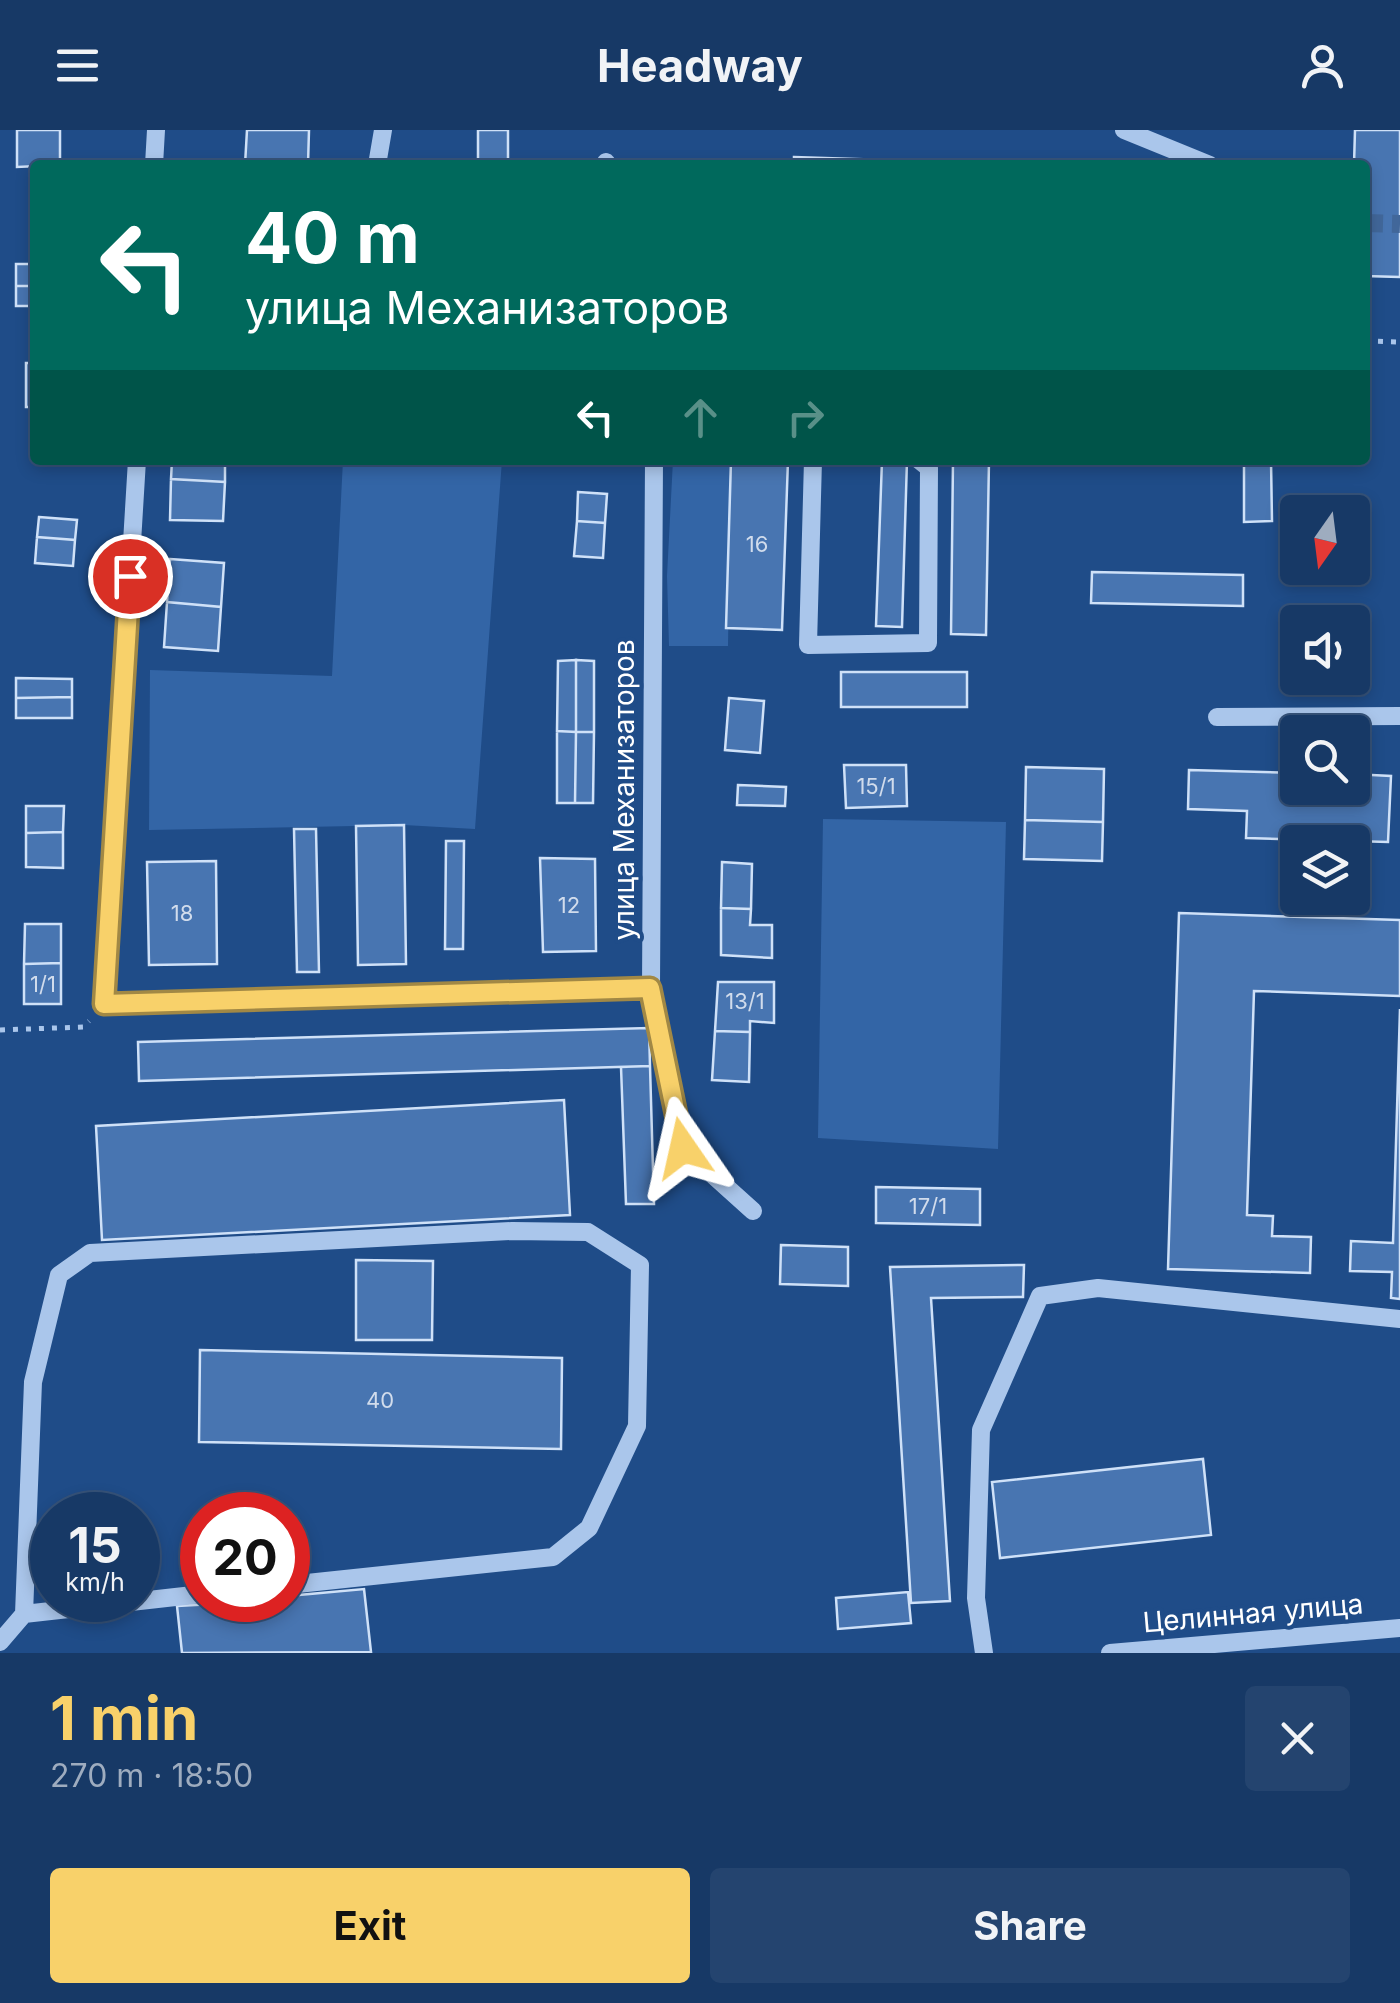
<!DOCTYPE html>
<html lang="en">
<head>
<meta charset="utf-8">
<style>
  body { margin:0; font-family:Inter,sans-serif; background:#24446f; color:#f1f3f6; height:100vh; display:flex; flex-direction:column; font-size:38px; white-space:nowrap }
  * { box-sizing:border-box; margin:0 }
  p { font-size:32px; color:#9eacbf }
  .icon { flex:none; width:55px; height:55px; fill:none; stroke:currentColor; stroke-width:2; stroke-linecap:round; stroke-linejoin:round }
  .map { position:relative; height:1523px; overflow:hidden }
  .drawer { display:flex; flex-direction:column; background:#173966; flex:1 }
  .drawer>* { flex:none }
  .banner { position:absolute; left:30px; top:30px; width:1340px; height:305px; border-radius:10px; box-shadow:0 5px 15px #0003,0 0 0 2px #36537a; background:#00695c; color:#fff; overflow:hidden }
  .needle { width:65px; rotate:194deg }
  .fabs { position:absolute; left:1280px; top:365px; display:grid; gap:20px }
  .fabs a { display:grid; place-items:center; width:90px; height:90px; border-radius:10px; background:#173966; box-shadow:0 5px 15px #0003,0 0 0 2px #36537a; font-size:50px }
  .speed { position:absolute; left:30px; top:1362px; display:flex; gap:20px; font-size:50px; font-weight:700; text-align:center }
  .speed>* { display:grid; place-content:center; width:130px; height:130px; border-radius:50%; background:#173966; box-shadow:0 5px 15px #0003,0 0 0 2px #36537a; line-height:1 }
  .speed small { font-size:25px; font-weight:400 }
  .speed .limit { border:15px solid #d22; background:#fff; color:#111 }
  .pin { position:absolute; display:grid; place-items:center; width:85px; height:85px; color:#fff; margin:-42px; border:5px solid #fff; border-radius:50%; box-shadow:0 2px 10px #0007 }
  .me { position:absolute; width:110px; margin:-55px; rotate:349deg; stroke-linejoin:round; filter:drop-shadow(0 0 8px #0008) }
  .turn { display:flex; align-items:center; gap:35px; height:210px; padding:0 50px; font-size:45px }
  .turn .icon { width:130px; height:130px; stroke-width:2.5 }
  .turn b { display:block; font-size:70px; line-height:85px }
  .lanes { display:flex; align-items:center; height:95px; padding:0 50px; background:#0003; justify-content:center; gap:50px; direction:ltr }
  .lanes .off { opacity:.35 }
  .round { display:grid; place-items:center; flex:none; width:105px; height:105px; border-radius:10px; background:#24446f }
  .summary { display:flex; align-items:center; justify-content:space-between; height:170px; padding:0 50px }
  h1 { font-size:60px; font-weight:700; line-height:75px; color:#f8d16a }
  .button { display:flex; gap:20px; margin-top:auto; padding:20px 50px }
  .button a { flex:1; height:115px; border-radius:10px; background:#f8d16a; color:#111; font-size:40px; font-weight:700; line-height:115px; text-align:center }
  .button a+a { background:#24446f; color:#f1f3f6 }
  header { display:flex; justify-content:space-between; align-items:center; height:130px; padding:0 50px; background:#173966; font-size:45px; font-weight:700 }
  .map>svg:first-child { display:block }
  .green { fill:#3365a6 }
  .building { fill:#4875b1; stroke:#cfe1f8; stroke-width:2.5 }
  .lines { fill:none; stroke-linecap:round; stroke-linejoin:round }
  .minor-tunnel { stroke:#41679a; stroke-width:18; stroke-dasharray:18 9; stroke-linecap:butt }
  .path { stroke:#aac6eb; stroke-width:5; stroke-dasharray:5 8; stroke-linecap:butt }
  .minor { stroke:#aac6eb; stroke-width:18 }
  .route-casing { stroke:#a18845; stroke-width:25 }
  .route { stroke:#f8d16a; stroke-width:18 }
  .labels { text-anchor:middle; stroke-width:8; stroke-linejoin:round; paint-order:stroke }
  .number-label { font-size:22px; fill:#d1dcec }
  .street-label { font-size:28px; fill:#fff; stroke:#1f4c88 }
</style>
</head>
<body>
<header><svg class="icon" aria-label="menu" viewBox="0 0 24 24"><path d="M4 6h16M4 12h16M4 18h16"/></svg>Headway<svg class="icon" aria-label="person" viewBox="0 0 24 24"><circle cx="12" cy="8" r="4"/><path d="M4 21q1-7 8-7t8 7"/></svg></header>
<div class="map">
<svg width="1400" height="1523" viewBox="0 0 1400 1523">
  <rect width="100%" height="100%" fill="#1f4c88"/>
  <!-- green -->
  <path class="green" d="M343,330H502L475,699L404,695L149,700L150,540L332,546Z
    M673,330H731L728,516H669L667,446Z
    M823,689L1006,692L998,1019L818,1008Z"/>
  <!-- building -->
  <path class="building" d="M17,0H60V35L17,37Z
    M247,0H309L308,35H245Z
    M478,0H508V35H478Z
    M1355,0H1400V147L1365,146V35H1354Z
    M794,27L1039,35H794Z
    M16,134H35V156H16Z
    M16,156H35V176H16Z
    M26,233H35V277H26Z
    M172,330H225V352L171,349Z
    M731,330H788L782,500L726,498Z
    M882,330H907L902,497L876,496Z
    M953,330H989L986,505L951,504Z
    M1244,330H1271L1272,391L1244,392Z
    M171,349L225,352L223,391L170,390Z
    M578,362L607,364L605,393L577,391Z
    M39,387L77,390L75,410L37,407Z
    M577,391L605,393L603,428L574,426Z
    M37,407L75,410L73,436L35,433Z
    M170,429L224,433L221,477L167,472Z
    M1092,442L1243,445V476L1091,473Z
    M167,472L221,477L218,521L164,517Z
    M576,530L594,531V602H576Z
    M576,530V602L557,601L558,531Z
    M841,542H967V577H841Z
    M16,548L72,549V567L16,568Z
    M72,567V588H16V568Z
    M729,568L764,571L760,623L725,620Z
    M557,601L576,602L575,673H557Z
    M576,602H594L593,673H575Z
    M844,635H906L907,676L846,678Z
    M1026,637L1104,639L1103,692L1025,690Z
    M1189,640L1298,643V658H1352V644L1391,646L1388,712L1246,708L1247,681L1188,679Z
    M738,655L786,657L785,676L737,675Z
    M26,676H64L63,702L26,703Z
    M1025,690L1103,692L1102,731L1024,729Z
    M404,695L406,834L358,835L356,696Z
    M294,699H316L319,842H297Z
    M63,702V738L26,737V703Z
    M446,711H464L463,819H445Z
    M540,728L595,729L596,821L543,822Z
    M216,731L217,834L149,835L147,732Z
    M722,732L752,734L751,779L721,778Z
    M721,778L751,779L750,795H772V828L721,825Z
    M1179,783L1400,790V866L1254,861L1247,1085L1273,1086L1272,1106L1311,1107L1310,1143L1168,1139Z
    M25,794H61V833L24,834Z
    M61,833V874H24V834Z
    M718,852H774V893L750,891V902L715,901Z
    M1400,879V1169L1391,1168L1392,1142L1350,1141L1351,1111L1393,1113Z
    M649,898L650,936L139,951L138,912Z
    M715,901L750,902L749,952L712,950Z
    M650,936L654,1074H626L621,937Z
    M564,970L570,1085L102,1110L96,996Z
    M876,1057L980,1059V1095L876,1093Z
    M781,1115L848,1117V1156L780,1154Z
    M356,1130L433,1131L432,1210H356Z
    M1024,1135L1023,1167L931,1168L950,1471L911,1473L890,1137Z
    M200,1220L562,1228L561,1319L199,1312Z
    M1203,1329L1211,1405L1000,1428L992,1352Z
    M364,1459L371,1522L182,1523L177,1476L288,1470V1466Z
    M908,1462L911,1493L838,1499L836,1468Z"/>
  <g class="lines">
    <!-- minor-tunnel -->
    <path class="minor-tunnel" d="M1365,93L1400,94"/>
    <!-- path -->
    <path class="path" d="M1365,211L1400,212
      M0,900L83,897L89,891"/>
    <!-- minor -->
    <path class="minor" d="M1124,0L1210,35
      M606,32L608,35
      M154,35L156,0
      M377,35L383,0
      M137,330L104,874L651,858
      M654,330L651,858L683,1018L753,1081
      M813,330L808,515L928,513L929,338L919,330
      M1217,587L1400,586
      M24,1484L202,1464
      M0,1512L24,1484L33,1252L59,1145L90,1123L512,1101L588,1102L640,1135L637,1296L589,1398L553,1427L288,1455
      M984,1523L976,1468L981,1300L1040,1166L1098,1158L1400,1189
      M1110,1523L1400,1498"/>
  </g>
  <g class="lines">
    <defs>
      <path id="route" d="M130,446L104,874L650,858L683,1018"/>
    </defs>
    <!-- route casing -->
    <use href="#route" class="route-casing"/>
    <!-- route -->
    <use href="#route" class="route"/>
  </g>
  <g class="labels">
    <!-- number labels -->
    <g class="number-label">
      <text x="757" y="422">16</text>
      <text x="876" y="664">15/1</text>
      <text x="569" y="783">12</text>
      <text x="182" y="791">18</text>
      <text x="43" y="862">1/1</text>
      <text x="745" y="879">13/1</text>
      <text x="928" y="1084">17/1</text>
      <text x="380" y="1278">40</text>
    </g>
    <!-- street labels -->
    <g class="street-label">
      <text transform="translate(624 660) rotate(-90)" y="10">улица Механизаторов</text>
      <text transform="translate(1253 1483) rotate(-5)" y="10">Целинная улица</text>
    </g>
  </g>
</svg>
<div class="fabs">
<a><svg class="needle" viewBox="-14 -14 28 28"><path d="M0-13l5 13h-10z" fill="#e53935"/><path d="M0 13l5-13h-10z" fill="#9eacbf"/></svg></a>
<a><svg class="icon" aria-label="sound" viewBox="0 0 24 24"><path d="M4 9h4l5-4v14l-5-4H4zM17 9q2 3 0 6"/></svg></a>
<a><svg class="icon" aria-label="search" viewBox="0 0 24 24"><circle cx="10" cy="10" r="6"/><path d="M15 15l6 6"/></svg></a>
<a><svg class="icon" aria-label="layers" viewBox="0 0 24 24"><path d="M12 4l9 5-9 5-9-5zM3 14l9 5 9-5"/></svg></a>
</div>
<div class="speed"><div>15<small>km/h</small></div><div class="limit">20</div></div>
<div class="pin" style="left:130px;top:446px;background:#d93025"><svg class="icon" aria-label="arrive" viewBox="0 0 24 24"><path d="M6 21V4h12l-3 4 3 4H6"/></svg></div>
<svg class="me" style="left:683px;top:1018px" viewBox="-20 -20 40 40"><path d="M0-17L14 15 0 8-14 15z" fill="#f8d16a" stroke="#fff" stroke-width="4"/></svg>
<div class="banner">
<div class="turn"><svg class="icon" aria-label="left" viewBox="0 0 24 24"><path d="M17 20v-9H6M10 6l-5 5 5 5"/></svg><div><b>40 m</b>улица Механизаторов</div></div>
<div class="lanes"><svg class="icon" aria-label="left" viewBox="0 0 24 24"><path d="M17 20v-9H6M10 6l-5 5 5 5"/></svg><svg class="icon off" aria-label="ahead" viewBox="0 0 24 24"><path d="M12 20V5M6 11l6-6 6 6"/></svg><svg class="icon off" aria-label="right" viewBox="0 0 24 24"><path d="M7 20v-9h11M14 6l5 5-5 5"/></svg></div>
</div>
</div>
<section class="drawer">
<div class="summary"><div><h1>1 min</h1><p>270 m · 18:50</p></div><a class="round"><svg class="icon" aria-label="close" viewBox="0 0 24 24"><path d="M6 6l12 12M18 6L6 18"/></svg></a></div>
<div class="button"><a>Exit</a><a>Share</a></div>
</section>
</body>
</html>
